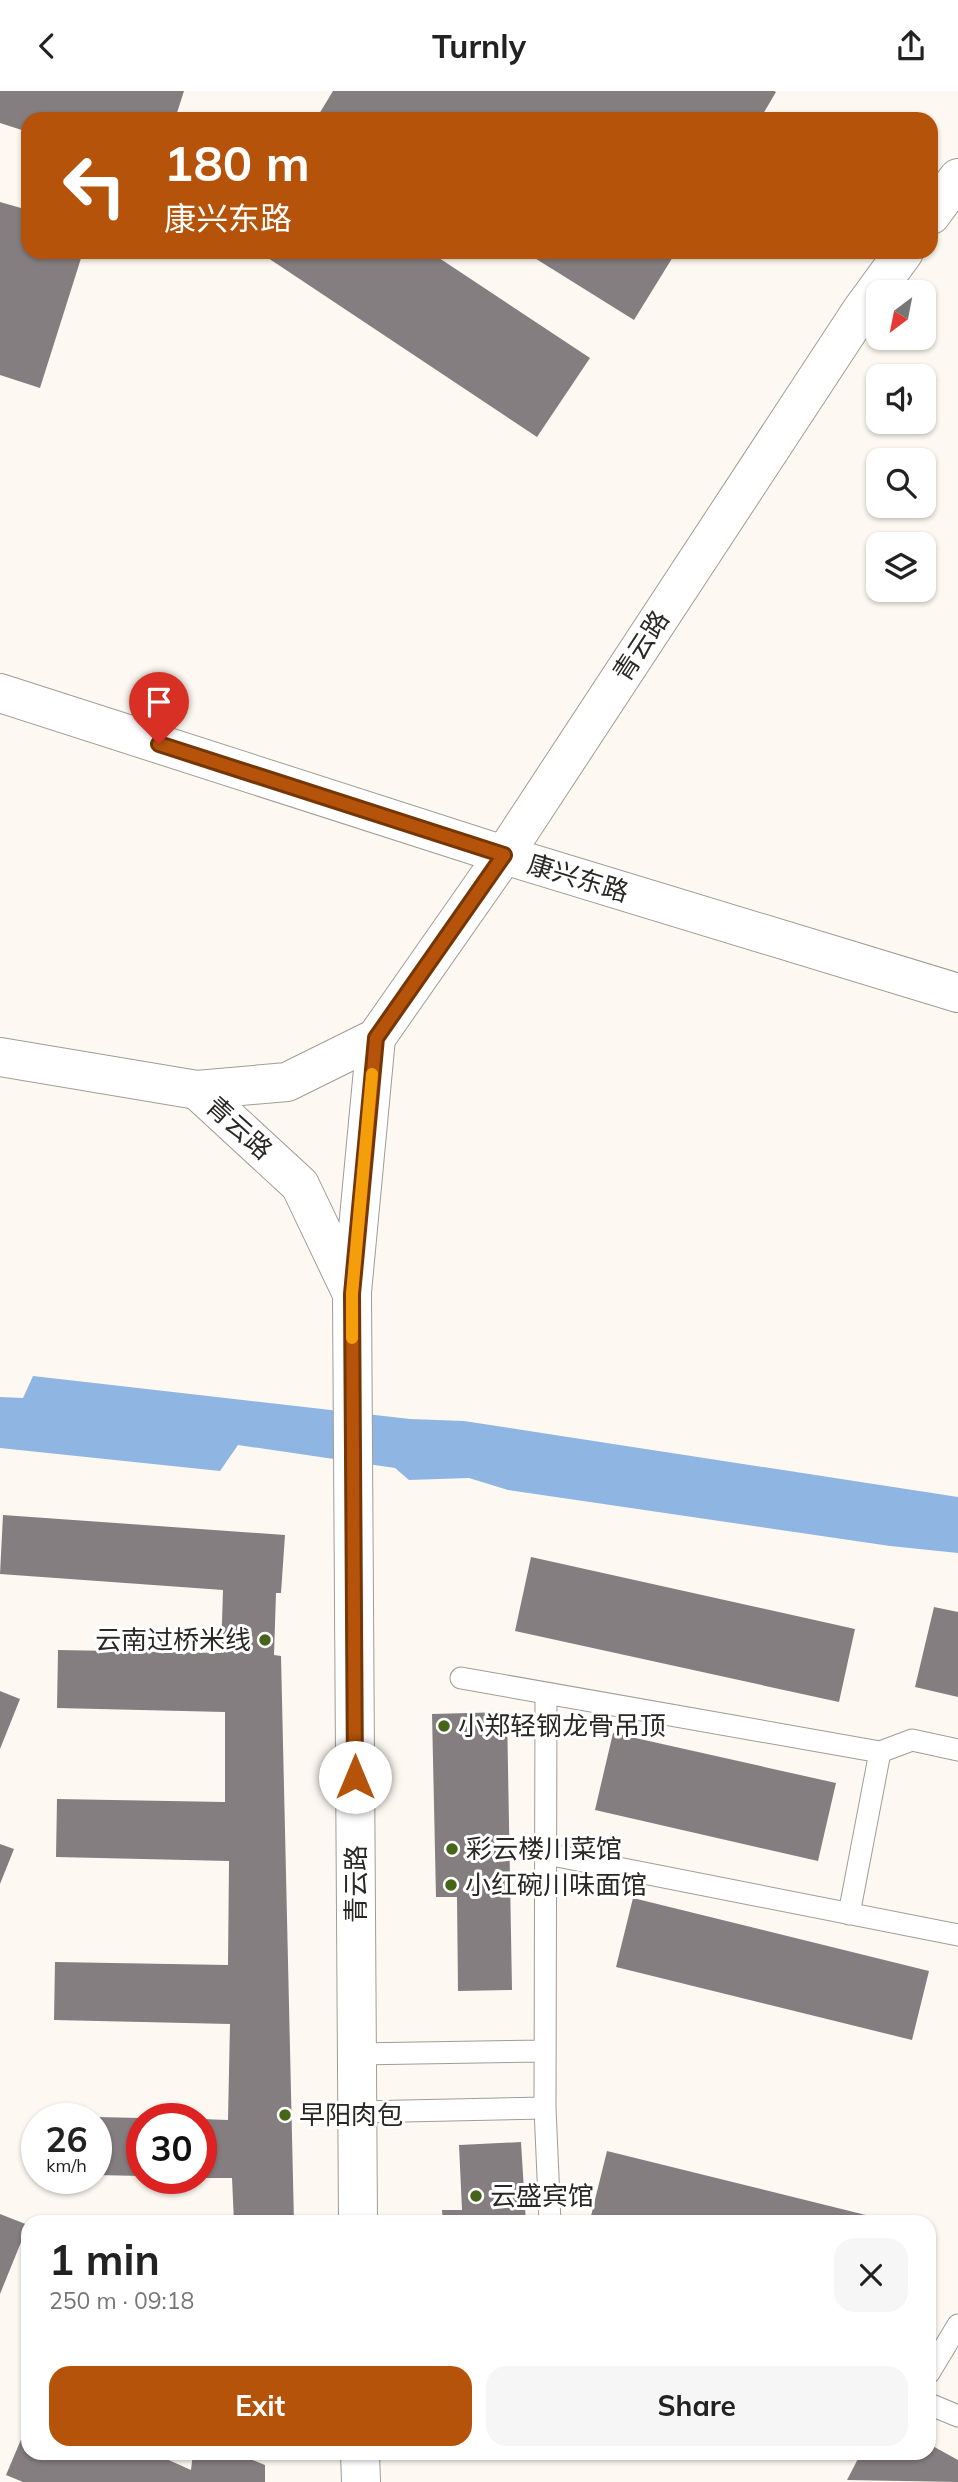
<!DOCTYPE html>
<html lang="en">
<head>
<meta charset="utf-8">
<style>
  body { margin:0; font-family:Mulish,"Noto Sans SC",sans-serif; background:#f6f6f6; color:#222; height:100vh; display:flex; flex-direction:column; font-size:26px; white-space:nowrap }
  * { box-sizing:border-box; margin:0 }
  p { font-size:23px; color:#767676 }
  .icon { flex:none; width:38px; height:38px; fill:none; stroke:currentColor; stroke-width:2; stroke-linecap:round; stroke-linejoin:round }
  .map { position:relative; flex:1; overflow:hidden }
  .drawer { position:absolute; left:21px; top:2124px; width:915px; height:245px; display:flex; flex-direction:column; background:#fff; border-radius:21px; box-shadow:0 2px 5px #0004 }
  .drawer>* { flex:none }
  .banner { position:absolute; left:21px; top:21px; width:917px; height:147px; border-radius:21px; box-shadow:0 2px 5px #0004; background:#b45309; color:#fff; overflow:hidden }
  .needle { width:46px; rotate:212deg }
  .controls { position:absolute; left:866px; top:189px; display:grid; gap:14px }
  .controls a { display:grid; place-items:center; width:70px; height:70px; border-radius:14px; background:#fff; box-shadow:0 2px 5px #0004; font-size:35px }
  .speed { position:absolute; left:21px; top:2012px; display:flex; gap:14px; font-size:35px; font-weight:700; text-align:center }
  .speed>* { display:grid; place-content:center; width:91px; height:91px; border-radius:50%; background:#fff; box-shadow:0 2px 5px #0004; line-height:1 }
  .speed small { font-size:18px; font-weight:400 }
  .speed .limit { border:10px solid #d22; background:#fff; color:#111 }
  .pin { position:absolute; display:grid; place-items:center; width:60px; height:60px; color:#fff; margin:-72px -30px; border-radius:50% 50% 50% 0; rotate:-45deg; box-shadow:0 0 7px #0007 }
  .pin .icon { rotate:45deg }
  .me { position:absolute; width:77px; margin:-38px; rotate:0deg; stroke-linejoin:round; filter:drop-shadow(0 0 5px #0008) }
  .turn { display:flex; align-items:center; gap:24px; height:147px; padding:0 28px; font-size:32px }
  .turn .icon { width:91px; height:91px; stroke-width:2.5 }
  .turn b { display:block; font-size:49px; line-height:60px }
  .round { display:grid; place-items:center; flex:none; width:74px; height:74px; border-radius:21px; background:#f6f6f6 }
  .overview { display:flex; align-items:center; justify-content:space-between; height:119px; padding:0 28px }
  h1 { font-size:42px; font-weight:700; line-height:52px }
  .button { display:flex; gap:14px; margin-top:auto; padding:14px 28px }
  .button a { flex:1; height:80px; border-radius:21px; background:#b45309; color:#fff; font-size:28px; font-weight:700; line-height:80px; text-align:center }
  .button a+a { background:#f6f6f6; color:#222 }
  header { display:flex; justify-content:space-between; align-items:center; height:91px; padding:0 28px; background:#fff; font-size:32px; font-weight:700 }
  .map>svg:first-child { display:block }
  .water { fill:#8fb5e3 }
  .building { fill:#857e81 }
  .lines { fill:none; stroke-linecap:round; stroke-linejoin:round }
  .lane-casing { stroke:#a09c96; stroke-width:23 }
  .street-casing { stroke:#a09c96; stroke-width:40 }
  .secondary-casing { stroke:#a09c96; stroke-width:40 }
  .lane { stroke:#fff; stroke-width:21 }
  .street { stroke:#fff; stroke-width:38 }
  .secondary { stroke:#fff; stroke-width:38 }
  .route-casing { stroke:#753606; stroke-width:18 }
  .route { stroke:#b45309; stroke-width:12 }
  .slow { stroke:#f59e0b; stroke-width:12 }
  .poi-dot { fill:#476519; stroke:#fff; stroke-width:2.5 }
  .labels { text-anchor:middle; stroke-width:6; stroke-linejoin:round; paint-order:stroke }
  .street-label { font-size:26px; fill:#2a2826; stroke:#fff }
  .poi-label { font-size:26px; fill:#2a2826; stroke:#fff; text-anchor:start }
</style>
</head>
<body>
<header><svg class="icon" aria-label="back" viewBox="0 0 24 24"><path d="M15 5l-7 7 7 7"/></svg>Turnly<svg class="icon" aria-label="share" viewBox="0 0 24 24"><path d="M12 15V3M7 8l5-5 5 5M5 13v7h14v-7"/></svg></header>
<div class="map">
<svg width="958" height="2391" viewBox="0 0 958 2391">
  <rect width="100%" height="100%" fill="#fdf9f2"/>
  <!-- water -->
  <path class="water" d="M33,1285L410,1328L464,1330L958,1406V1462L890,1455L508,1399L469,1387L409,1389L395,1377L238,1354L220,1380L0,1357V1306L23,1307Z"/>
  <!-- building -->
  <path class="building" d="M0,0H184L175,28H28V41L0,32Z
    M333,0H774L776,1L760,28H316Z
    M0,111L28,119V161H83L40,297L0,284Z
    M259,161H430L590,267L537,346Z
    M525,161H676L634,229Z
    M3,1424L285,1444L281,1502H276L274,1564L281,1565L294,2132H234L232,2087H201V2028L228,2029L230,1933L54,1929L55,1871L228,1874L229,1770L56,1766L57,1708L225,1711V1621L57,1617L58,1559L221,1562L223,1499L0,1483Z
    M531,1466L855,1538L839,1611L515,1540Z
    M934,1516L958,1521V1606L915,1596Z
    M0,1600L20,1608L0,1658Z
    M507,1621L512,1899L458,1900L457,1806H436L432,1623Z
    M613,1642L836,1692L818,1770L595,1719Z
    M0,1753L14,1758L0,1793Z
    M633,1807L929,1880L912,1949L616,1876Z
    M56,2025L91,2026V2028H56Z
    M96,2026L142,2027V2085L96,2084Z
    M521,2051L526,2132H443L442,2119H462L459,2054Z
    M607,2060L894,2131V2132H602L590,2129Z
    M0,2123L28,2134L0,2203Z
    M28,2332V2362H153L191,2379L193,2362H235L265,2374V2391H23L6,2384Z
    M929,2353L958,2369V2391L847,2389L861,2362H929Z
    M455,2362H533V2365L455,2369Z
    M768,2362H785L784,2367Z"/>
  <g class="lines">
    <defs>
      <path id="lane" d="M461,1587L880,1661
        M546,1602L545,2017L550,2132
        M547,1763L958,1844
        M849,1823L880,1661L912,1649L958,1659
        M356,1963L545,1960
        M357,2021L545,2017
        M929,2282L958,2234
        M929,2313L958,2325"/>
      <path id="street" d="M931,124L958,87
        M0,602L504,764L958,902
        M197,999L300,1094L352,1203L358,2132
        M197,999L287,991L376,947L504,764L861,220L904,161
        M352,1201L376,947
        M360,2362L361,2391"/>
      <path id="secondary" d="M0,966L197,999"/>
    </defs>
    <!-- lane casing -->
    <use href="#lane" class="lane-casing"/>
    <!-- street casing -->
    <use href="#street" class="street-casing"/>
    <!-- secondary casing -->
    <use href="#secondary" class="secondary-casing"/>
    <!-- lane -->
    <use href="#lane" class="lane"/>
    <!-- street -->
    <use href="#street" class="street"/>
    <!-- secondary -->
    <use href="#secondary" class="secondary"/>
  </g>
  <g class="lines">
    <defs>
      <path id="route" d="M159,653L504,764L376,947L352,1203L355,1686"/>
    </defs>
    <!-- route casing -->
    <use href="#route" class="route-casing"/>
    <!-- route -->
    <use href="#route" class="route"/>
    <!-- slow -->
    <path class="slow" d="M352,1247V1203L372,983"/>
  </g>
  <!-- markers -->
  <g class="poi-dot">
    <circle cx="265" cy="1549" r="7"/>
    <circle cx="444" cy="1635" r="7"/>
    <circle cx="452" cy="1758" r="7"/>
    <circle cx="451" cy="1794" r="7"/>
    <circle cx="285" cy="2024" r="7"/>
    <circle cx="476" cy="2105" r="7"/>
  </g>
  <g class="labels">
    <!-- street labels -->
    <g class="street-label">
      <text transform="translate(641 555) rotate(-57)" y="9">青云路</text>
      <text transform="translate(578 787) rotate(17)" y="9">康兴东路</text>
      <text transform="translate(239 1037) rotate(42)" y="9">青云路</text>
      <text transform="translate(356 1793) rotate(-90)" y="9">青云路</text>
    </g>
    <!-- poi labels -->
    <g class="poi-label">
      <text x="251" y="1558" text-anchor="end">云南过桥米线</text>
      <text x="458" y="1644">小郑轻钢龙骨吊顶</text>
      <text x="466" y="1767">彩云楼川菜馆</text>
      <text x="465" y="1803">小红碗川味面馆</text>
      <text x="299" y="2033">早阳肉包</text>
      <text x="490" y="2114">云盛宾馆</text>
    </g>
  </g>
</svg>
<div class="controls">
<a><svg class="needle" viewBox="-14 -14 28 28"><path d="M0-13l5 13h-10z" fill="#e53935"/><path d="M0 13l5-13h-10z" fill="#767676"/></svg></a>
<a><svg class="icon" aria-label="sound" viewBox="0 0 24 24"><path d="M4 9h4l5-4v14l-5-4H4zM17 9q2 3 0 6"/></svg></a>
<a><svg class="icon" aria-label="search" viewBox="0 0 24 24"><circle cx="10" cy="10" r="6"/><path d="M15 15l6 6"/></svg></a>
<a><svg class="icon" aria-label="layers" viewBox="0 0 24 24"><path d="M12 4l9 5-9 5-9-5zM3 14l9 5 9-5"/></svg></a>
</div>
<div class="speed"><div>26<small>km/h</small></div><div class="limit">30</div></div>
<div class="pin" style="left:159px;top:653px;background:#d93025"><svg class="icon" aria-label="arrive" viewBox="0 0 24 24"><path d="M6 21V4h12l-3 4 3 4H6"/></svg></div>
<svg class="me" style="left:355px;top:1686px" viewBox="-20 -20 40 40"><circle r="19" fill="#fff"/><path d="M0-13L10 11 0 6-10 11z" fill="#b45309"/></svg>
<div class="banner">
<div class="turn"><svg class="icon" aria-label="left" viewBox="0 0 24 24"><path d="M17 20v-9H6M10 6l-5 5 5 5"/></svg><div><b>180 m</b>康兴东路</div></div>
</div>
<section class="drawer">
<div class="overview"><div><h1>1 min</h1><p>250 m · 09:18</p></div><a class="round"><svg class="icon" aria-label="close" viewBox="0 0 24 24"><path d="M6 6l12 12M18 6L6 18"/></svg></a></div>
<div class="button"><a>Exit</a><a>Share</a></div>
</section>
</div>
</body>
</html>
